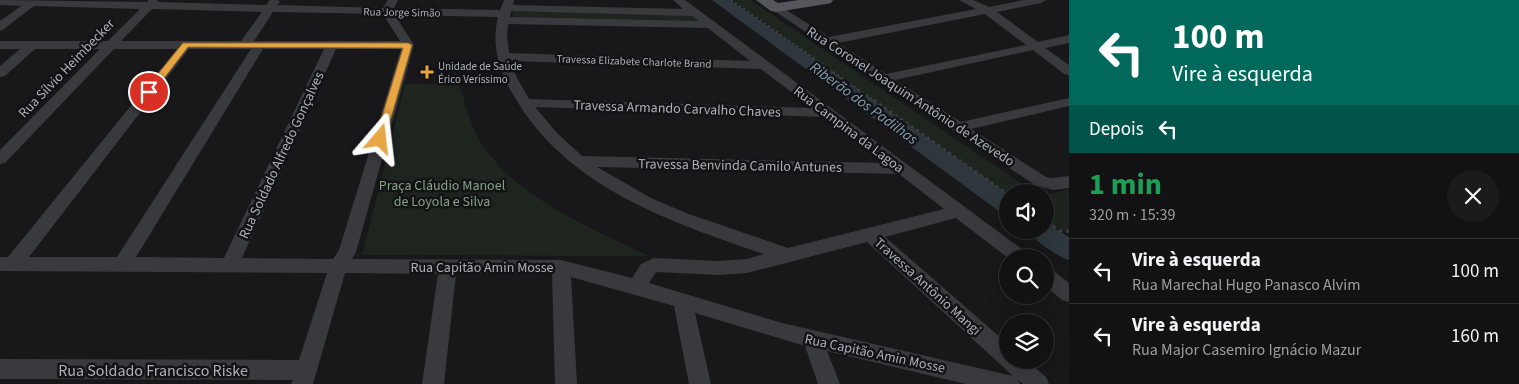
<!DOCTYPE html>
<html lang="pt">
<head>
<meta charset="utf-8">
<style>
  body { margin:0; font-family:"Source Sans 3",sans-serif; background:#1b1b1d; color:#f1f3f6; height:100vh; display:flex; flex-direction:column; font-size:19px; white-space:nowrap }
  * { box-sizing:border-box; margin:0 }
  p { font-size:16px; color:#9c9ea0 }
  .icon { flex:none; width:28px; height:28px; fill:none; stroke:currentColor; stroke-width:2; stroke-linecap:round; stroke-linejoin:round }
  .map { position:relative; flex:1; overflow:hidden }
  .sheet { display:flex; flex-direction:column; background:#121214; width:450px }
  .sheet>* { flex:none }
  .guide { background:#00695c; color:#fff; overflow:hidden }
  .fabs { position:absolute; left:999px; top:184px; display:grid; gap:10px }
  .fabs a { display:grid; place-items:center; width:55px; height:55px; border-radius:50%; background:#121214; box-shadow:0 5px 20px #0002,0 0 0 1px #313234; font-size:25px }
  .pin { position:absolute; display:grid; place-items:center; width:42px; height:42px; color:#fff; margin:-21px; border:2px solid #fff; border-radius:50%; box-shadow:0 1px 5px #0007 }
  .me { position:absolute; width:55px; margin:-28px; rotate:17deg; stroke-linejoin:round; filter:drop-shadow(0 0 4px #0008) }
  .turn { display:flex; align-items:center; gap:18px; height:105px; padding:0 20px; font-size:22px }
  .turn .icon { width:65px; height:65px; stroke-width:2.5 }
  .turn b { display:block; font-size:35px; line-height:42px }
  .then { display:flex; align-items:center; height:48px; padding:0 20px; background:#0003; gap:10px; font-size:19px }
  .round { display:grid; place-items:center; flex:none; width:52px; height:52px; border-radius:26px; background:#1b1b1d }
  .summary { display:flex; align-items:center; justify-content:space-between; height:85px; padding:0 20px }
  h1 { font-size:30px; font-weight:700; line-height:38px; color:#1e9e55 }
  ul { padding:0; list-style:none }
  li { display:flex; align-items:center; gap:15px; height:65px; padding:0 20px; border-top:1px solid #313234 }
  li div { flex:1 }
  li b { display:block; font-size:19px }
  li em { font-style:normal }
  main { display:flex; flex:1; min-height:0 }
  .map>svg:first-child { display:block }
  .green { fill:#1e251f }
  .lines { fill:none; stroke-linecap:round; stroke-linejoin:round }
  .river { fill:#2e373d; fill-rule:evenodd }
  .path-far2 { stroke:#3f4145; stroke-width:2; stroke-dasharray:2 3; stroke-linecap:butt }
  .path-far1 { stroke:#3f4145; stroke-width:2.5; stroke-dasharray:2.5 4; stroke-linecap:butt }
  .path { stroke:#3f4145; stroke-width:3; stroke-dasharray:3 4.5; stroke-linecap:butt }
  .minor { fill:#393a3e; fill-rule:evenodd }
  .major { fill:#55575d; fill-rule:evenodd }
  .route { fill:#e7a543; stroke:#966b2c }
  .poi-dot { fill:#e7a543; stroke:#131315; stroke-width:2 }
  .labels { text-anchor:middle; stroke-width:5; stroke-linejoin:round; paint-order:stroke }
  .far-street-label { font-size:11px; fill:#abb0b9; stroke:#131315 }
  .far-poi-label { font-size:11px; fill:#abb0b9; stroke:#131315; text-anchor:start }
  .street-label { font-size:14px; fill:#abb0b9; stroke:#131315 }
  .park-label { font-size:14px; fill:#83a283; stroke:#131315 }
  .water-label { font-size:15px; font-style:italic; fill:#849fb1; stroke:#131315 }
  .near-street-label { font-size:16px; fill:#abb0b9; stroke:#131315 }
</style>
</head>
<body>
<main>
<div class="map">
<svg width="1069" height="384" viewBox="0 0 1069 384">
  <rect width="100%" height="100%" fill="#18181a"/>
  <!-- green -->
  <path class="green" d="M731,0H750L1034,192L1007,194Z
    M514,11L689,15L698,19L695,22L519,18L512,15Z
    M405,84H459C465,102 470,124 480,141C514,197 592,229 649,256L362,255Z
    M1069,189V231L1062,232L1045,220V196Z"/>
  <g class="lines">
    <!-- river -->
    <path class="river" d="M712,0H730L1008,194V214L1000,212Z
      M1045,222L1069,237V260C1055,255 1036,243 1029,230H1045Z"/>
    <!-- path-far2 -->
    <path class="path-far2" d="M731,0L875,101"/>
    <!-- path-far1 -->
    <path class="path-far1" d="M874,100L1008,194
      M1045,220L1055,227"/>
    <!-- path -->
    <path class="path" d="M1053,226L1062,232L1069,231"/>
    <!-- minor -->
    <path class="minor" d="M0,0L147,2L149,0H157L158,2L266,5L270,0H278L280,2L277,5L383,8L388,0H398L394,8L500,10L504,0H514L513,5L683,9L673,0H685L1027,253L1030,258H1008L956,218L885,237L1008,344V360H1026L1046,377L1049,384H1023L1018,380L1020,384H966L827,351L840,384H818L805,346L695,313L711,384H689L674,306L571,277L577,384H555L552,274H456L444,384H422L438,274L345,273L313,384H291L293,380L0,379V359L299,360L327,273L0,271V257H8L177,49H114L5,163L0,164V150L100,49H35L5,76L0,77V66L20,49H0V41H108L140,9L34,6L4,29L0,31V21L21,6L0,5ZM152,9L262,12L241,41H121ZM511,11L692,16L699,21L510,17ZM273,12L383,14L400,41H254ZM395,15L498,17C491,45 499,72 514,96C566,187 670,222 764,254L747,259L719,261L654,258L641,264L632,278L561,260L352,259L356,252L414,45ZM508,24L708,28L750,61L509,53L507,36ZM189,49H251L117,257H29ZM263,49H324L224,258L136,257ZM336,49H401L339,250L333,259L242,258ZM511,61L761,69L812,108L529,99L516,76ZM535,107L824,117L884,163L582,156L557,133ZM597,167L899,174L944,209L788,248L686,213L651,198ZM867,242L1013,376L782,323L649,283L656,272L719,275L747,273Z
      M959,0H973L989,7L1024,0H1046L1041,3L997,12L1038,42L1069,35V43L1045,48L1069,65V75L1064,74L1033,50L895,80L961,122L1069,98V106L971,129L1046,177L1053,178L1069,176V188L1053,190L1035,185L770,8L772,6H780L829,37L976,9ZM985,14L1026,45L886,74L838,43Z
      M1045,268L1052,270L1069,283V302L1062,300L1045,286Z"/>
    <!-- major -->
    <path class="major" d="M756,0H773L778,3L799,0H833L831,3L826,4L776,12L771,11Z"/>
  </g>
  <!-- route -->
  <path class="route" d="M183,43H408L412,45L385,139L380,142L375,139L403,48L188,47L152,94H145V90Z"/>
  <!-- markers -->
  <path class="poi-dot" d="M424.5 64.5h5v5h5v5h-5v5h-5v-5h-5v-5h5z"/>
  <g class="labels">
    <!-- far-street labels -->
    <g class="far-street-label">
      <text transform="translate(402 12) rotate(1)" y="4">Rua Jorge Simão</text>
      <text transform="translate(634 61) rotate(2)" y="4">Travessa Elizabete Charlote Brand</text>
    </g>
    <!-- far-poi labels -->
    <g class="far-poi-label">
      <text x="438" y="70">Unidade de Saúde<tspan x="438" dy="13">Érico Veríssimo</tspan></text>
    </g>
    <!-- street labels -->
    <g class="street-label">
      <text transform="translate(66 68) rotate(-46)" y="5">Rua Sílvio Heimbecker</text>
      <text transform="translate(911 96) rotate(33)" y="5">Rua Coronel Joaquim Antônio de Azevedo</text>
      <text transform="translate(677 108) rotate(2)" y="5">Travessa Armando Carvalho Chaves</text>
      <text transform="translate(849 129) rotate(37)" y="5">Rua Campina da Lagoa</text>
      <text transform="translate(281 155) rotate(-65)" y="5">Rua Soldado Alfredo Gonçalves</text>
      <text transform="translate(740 165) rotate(1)" y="5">Travessa Benvinda Camilo Antunes</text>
      <text x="482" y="272">Rua Capitão Amin Mosse</text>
      <text transform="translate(928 286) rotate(42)" y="5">Travessa Antônio Mangi</text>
      <text transform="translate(875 353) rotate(12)" y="5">Rua Capitão Amin Mosse</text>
    </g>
    <!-- park labels -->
    <g class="park-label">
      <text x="442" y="190">Praça Cláudio Manoel<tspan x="442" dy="16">de Loyola e Silva</tspan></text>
    </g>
    <!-- water labels -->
    <g class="water-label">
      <text transform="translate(864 103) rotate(36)" y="5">Riberão dos Padilhas</text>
    </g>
    <!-- near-street labels -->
    <g class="near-street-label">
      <text x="153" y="376">Rua Soldado Francisco Riske</text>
    </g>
  </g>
</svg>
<div class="fabs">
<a><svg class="icon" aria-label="sound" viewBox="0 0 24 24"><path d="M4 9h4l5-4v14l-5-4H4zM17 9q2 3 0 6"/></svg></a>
<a><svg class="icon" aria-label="search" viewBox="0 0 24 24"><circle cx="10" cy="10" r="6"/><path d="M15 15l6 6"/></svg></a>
<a><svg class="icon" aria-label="layers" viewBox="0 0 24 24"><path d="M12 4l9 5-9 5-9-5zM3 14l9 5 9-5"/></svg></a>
</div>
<div class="pin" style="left:149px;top:92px;background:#d93025"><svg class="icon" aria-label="arrive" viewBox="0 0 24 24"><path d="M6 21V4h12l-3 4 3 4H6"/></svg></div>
<svg class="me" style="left:380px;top:139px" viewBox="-20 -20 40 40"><path d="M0-17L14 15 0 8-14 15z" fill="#e7a543" stroke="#fff" stroke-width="4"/></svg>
</div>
<section class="sheet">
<div class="guide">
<div class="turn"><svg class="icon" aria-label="left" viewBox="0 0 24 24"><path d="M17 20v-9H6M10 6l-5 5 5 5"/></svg><div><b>100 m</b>Vire à esquerda</div></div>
<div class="then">Depois<svg class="icon" aria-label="left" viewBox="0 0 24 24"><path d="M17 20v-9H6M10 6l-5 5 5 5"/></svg></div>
</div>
<div class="summary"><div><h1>1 min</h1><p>320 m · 15:39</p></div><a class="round"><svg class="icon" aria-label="close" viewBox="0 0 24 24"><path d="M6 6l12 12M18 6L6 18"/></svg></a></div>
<ul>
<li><svg class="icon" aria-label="left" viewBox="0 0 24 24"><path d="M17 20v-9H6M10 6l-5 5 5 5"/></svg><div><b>Vire à esquerda</b><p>Rua Marechal Hugo Panasco Alvim</p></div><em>100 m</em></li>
<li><svg class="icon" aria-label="left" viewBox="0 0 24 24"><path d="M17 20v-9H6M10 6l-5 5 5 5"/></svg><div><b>Vire à esquerda</b><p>Rua Major Casemiro Ignácio Mazur</p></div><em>160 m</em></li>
</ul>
</section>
</main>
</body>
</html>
